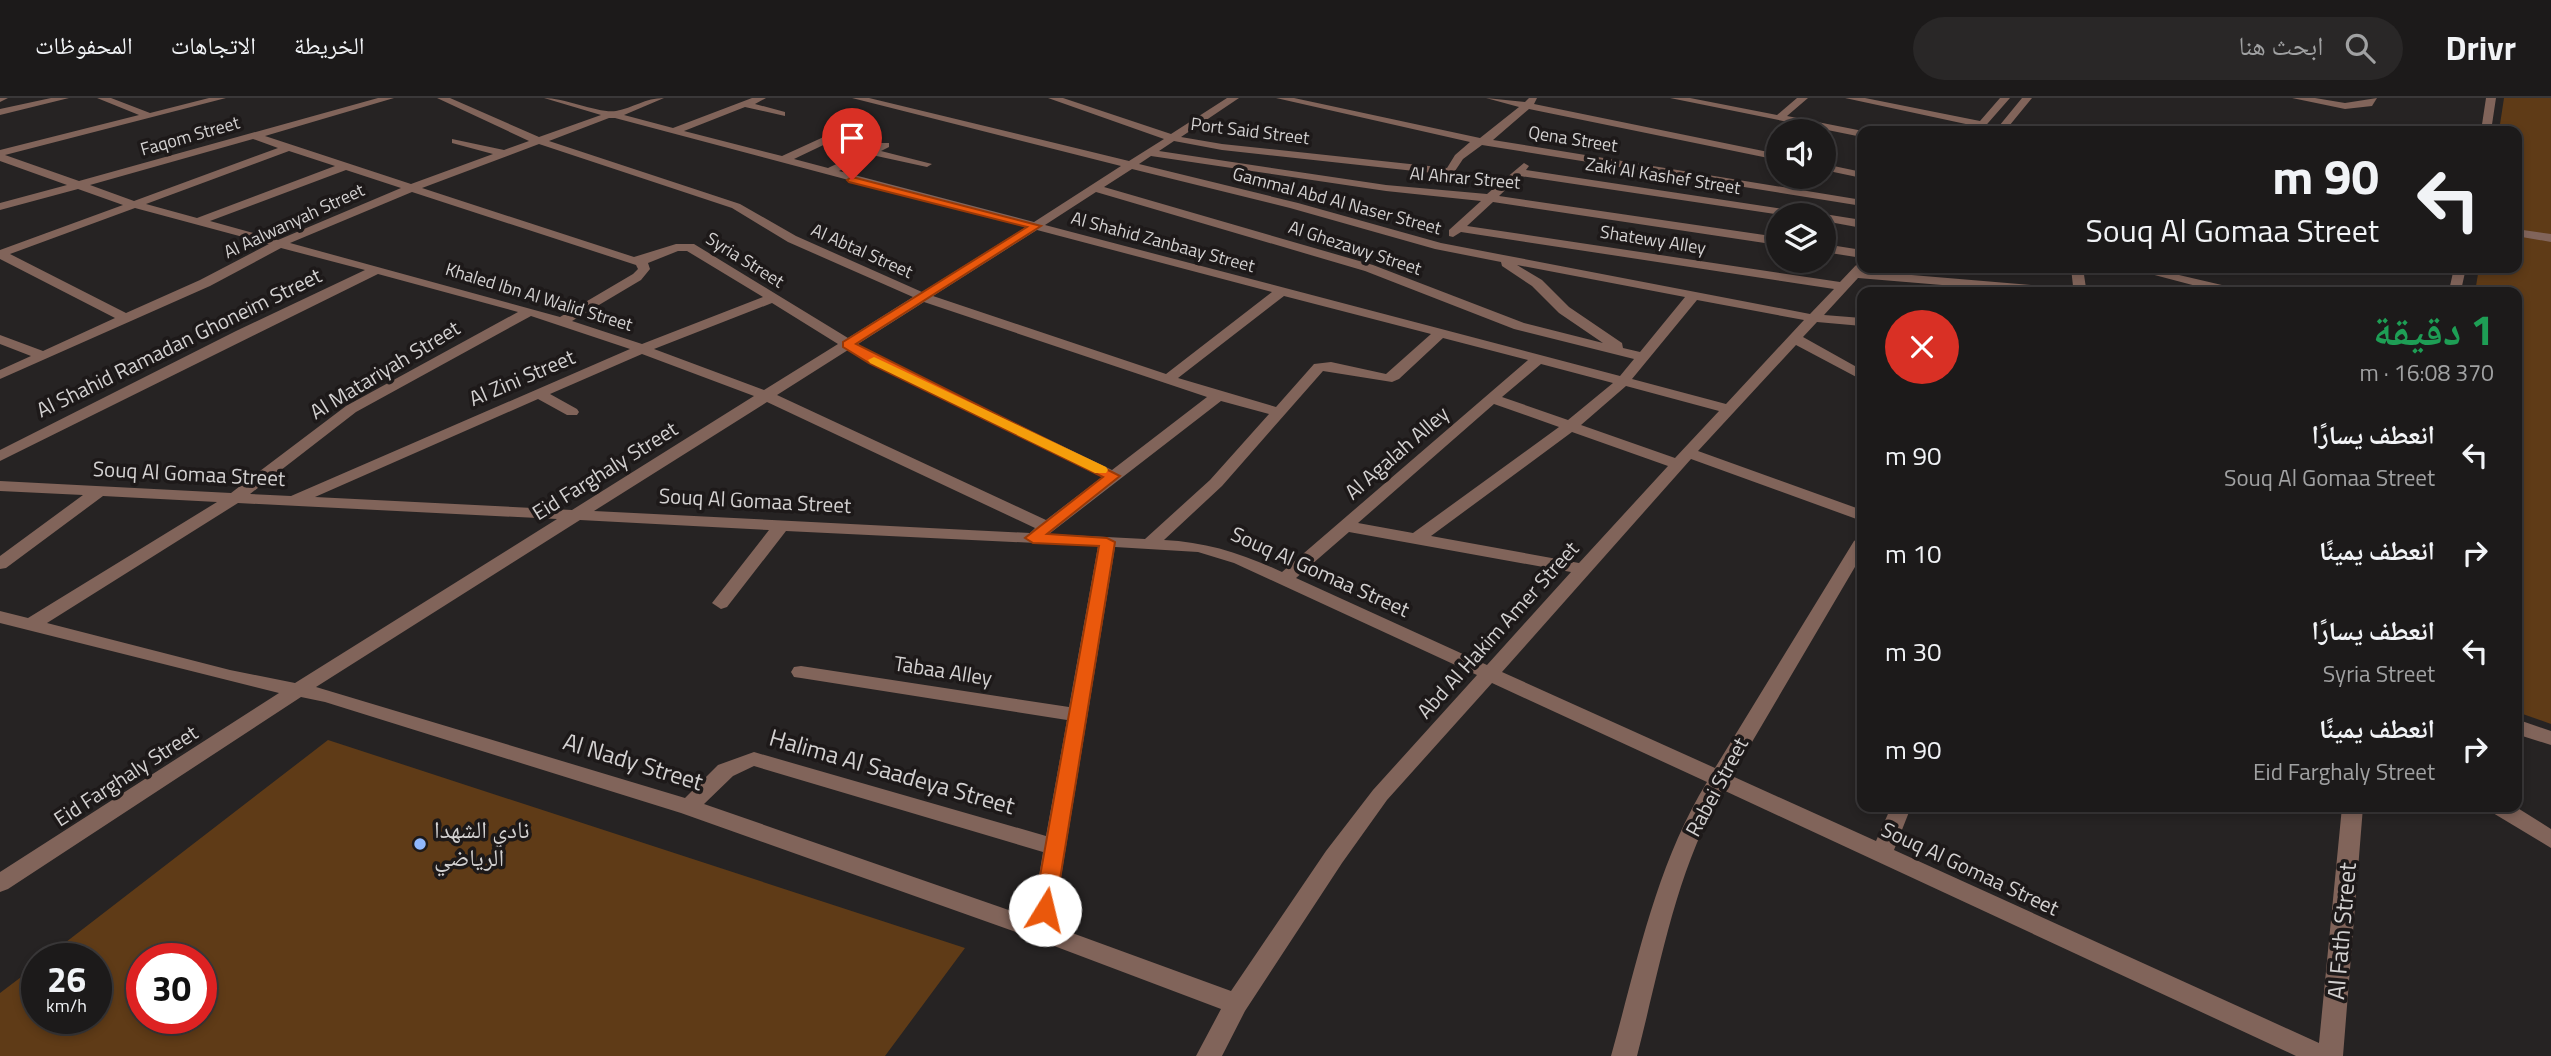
<!DOCTYPE html>
<html lang="ar">
<head>
<meta charset="utf-8">
<style>
  body { margin:0; font-family:"Titillium Web","Noto Naskh Arabic",sans-serif; background:#292727; color:#f1f3f6; direction:rtl; height:100vh; display:flex; flex-direction:column; font-size:26px; white-space:nowrap }
  * { box-sizing:border-box; margin:0 }
  p { font-size:23px; color:#a0a1a2 }
  .icon { flex:none; width:38px; height:38px; fill:none; stroke:currentColor; stroke-width:2; stroke-linecap:round; stroke-linejoin:round }
  .map { position:relative; flex:1; overflow:hidden; direction:ltr }
  .drawer { position:absolute; left:1857px; top:189px; width:665px; height:525px; display:flex; flex-direction:column; background:#1c1a1a; border-radius:14px; box-shadow:0 4px 10px #0003,0 0 0 2px #3a3839; direction:rtl }
  .drawer>* { flex:none }
  .hud { position:absolute; left:1857px; top:28px; width:665px; height:147px; border-radius:14px; box-shadow:0 4px 10px #0003,0 0 0 2px #3a3839; direction:rtl; background:#1c1a1a; color:#f1f3f6; overflow:hidden }
  .controls { position:absolute; left:1766px; top:21px; display:grid; gap:14px }
  .controls a { display:grid; place-items:center; width:70px; height:70px; border-radius:50%; background:#1c1a1a; box-shadow:0 4px 10px #0003,0 0 0 2px #3a3839; font-size:35px }
  .speed { position:absolute; left:21px; top:845px; display:flex; gap:14px; font-size:35px; font-weight:700; text-align:center }
  .speed>* { display:grid; place-content:center; width:91px; height:91px; border-radius:50%; background:#1c1a1a; box-shadow:0 4px 10px #0003,0 0 0 2px #3a3839; line-height:1 }
  .speed small { font-size:18px; font-weight:400 }
  .speed .limit { border:10px solid #d22; background:#fff; color:#111 }
  .pin { position:absolute; display:grid; place-items:center; width:60px; height:60px; color:#fff; margin:-72px -30px; border-radius:50% 50% 50% 0; rotate:-45deg; box-shadow:0 0 7px #0007 }
  .pin .icon { rotate:45deg }
  .me { position:absolute; width:77px; margin:-38px; rotate:9deg; stroke-linejoin:round; filter:drop-shadow(0 0 5px #0008) }
  .turn { display:flex; align-items:center; gap:24px; height:147px; padding:0 28px; font-size:32px }
  .turn .icon { width:91px; height:91px; stroke-width:2.5 }
  .turn b { display:block; font-size:49px; line-height:60px }
  .round { display:grid; place-items:center; flex:none; width:74px; height:74px; border-radius:37px; background:#292727 }
  .head { display:flex; align-items:center; justify-content:space-between; height:119px; padding:0 28px }
  h1 { font-size:42px; font-weight:700; line-height:52px; color:#1e9e55 }
  ul { padding:0; list-style:none }
  li { display:flex; align-items:center; gap:21px; height:98px; padding:0 28px }
  li div { flex:1 }
  li b { display:block; font-size:26px }
  li em { font-style:normal }
  header { display:flex; align-items:center; gap:42px; box-sizing:border-box; height:98px; padding:0 35px; background:#1c1a1a; border-bottom:2px solid #3a3839 }
  header strong { font-size:33px }
  nav { display:flex; gap:38px; margin-inline-start:auto; font-size:24px }
  .search { width:490px; height:63px; background:#292727; display:flex; align-items:center; gap:18px; box-sizing:border-box; padding:0 24px; border-radius:38px; color:#a0a1a2; font-size:26px }
  .map>svg:first-child { display:block }
  .green { fill:#5f3b17; fill-rule:evenodd }
  .lines { fill:none; stroke-linecap:round; stroke-linejoin:round }
  .minor { fill:#81645a; fill-rule:evenodd }
  .route { fill:#ea580c; stroke:#983908; stroke-width:2 }
  .slow { fill:#f59e0b }
  .poi-dot { fill:#90b8fd; stroke:#1d1919; stroke-width:2.5 }
  .labels { text-anchor:middle; stroke-width:7; stroke-linejoin:round; paint-order:stroke }
  .far-street-label { font-size:18px; fill:#d3d1d1; stroke:#1d1919 }
  .street-label { font-size:21px; fill:#d3d1d1; stroke:#1d1919 }
  .near-street-label { font-size:24px; fill:#d3d1d1; stroke:#1d1919 }
  .near-poi-label { font-size:24px; fill:#d3d1d1; stroke:#1d1919; text-anchor:start }
</style>
</head>
<body>
<header>
<strong>Drivr</strong>
<div class="search"><svg class="icon" aria-label="search" viewBox="0 0 24 24"><circle cx="10" cy="10" r="6"/><path d="M15 15l6 6"/></svg>ابحث هنا</div>
<nav><a>الخريطة</a><a>الاتجاهات</a><a>المحفوظات</a></nav>
</header>
<div class="map">
<svg width="2551" height="958" viewBox="0 0 2551 958">
  <rect width="100%" height="100%" fill="#262323"/>
  <!-- green -->
  <path class="green" d="M2504,0H2551V626L2517,614L2516,194H2475L2479,170H2516V33H2499Z
    M328,642L965,850L885,958H0V895L37,867V920H96V861H44ZM142,861H201V920H142Z"/>
  <g class="lines">
    <!-- minor -->
    <path class="minor" d="M0,0H8L0,4Z
      M51,0H69L0,17V11Z
      M97,0H111L150,15L209,0H226L5,57L79,83L378,0H394L265,38L411,86L493,56L452,45V41L504,52L529,43L437,0H450L539,39L601,17L544,0C565,0 601,16 616,13C633,10 645,0 664,0L624,17L673,30L752,0H766L755,6L785,14V18L745,9L684,33L782,58L828,37H836V41L794,61L828,70L881,45H889V49L881,53L932,66L927,69L872,57L839,73L1034,124L1121,68L852,0H869L1129,63L1164,41L1048,0H1063L1171,36L1227,0H1239L1181,39L1222,46L1447,70L1455,57L1470,44L1276,0H1294L1480,40L1519,9L1486,0L1525,4L1529,0H1537L1534,6L1778,56V62L1529,11L1493,42L1862,102V108L1482,47L1463,61L1447,85L1443,86L1437,83L1442,76L1222,52L1174,43L1159,53L1386,87L1487,96L1524,65L1529,68L1526,72L1803,114L1809,117H1782L1520,78L1499,98L1778,139V147L1493,104L1467,128L1840,184L1858,165L1862,164V170H1867L1864,173L2068,190L2073,188L2071,170H2083L2086,190L2080,194H2026L1858,180L1824,217L1862,220V228L1817,224L1803,239L1862,272V282L1796,247L1698,353L1862,412V423L1691,361L1502,574L1715,670L1854,443L1862,438V457L1732,678L1876,743L1891,709H1911L1894,752L2319,945L2342,709H2363L2343,958H2296L1723,692C1676,772 1660,869 1637,958H1611C1637,865 1656,767 1707,684L1492,585L1387,702L1342,765L1245,913L1222,958H1196L1221,911L1033,840L681,715L325,604L301,599L8,791L0,794V774L279,595L0,525V513L28,520L217,404L103,398L6,470L0,471V458L83,397L0,393V383L231,395L346,308L518,214L378,176L0,363V352L236,233L365,172L281,150L210,188L0,281V272L31,258L0,246V237L43,253L115,220L0,161V152L123,107L78,91L0,112V105L67,87L0,63V52L139,17ZM609,20H615L1026,129L922,194L796,138L740,106L549,43ZM253,41L278,50L134,103L90,87ZM539,46L732,110L788,144L913,199L848,240L694,146H676L634,159L422,90ZM289,53L335,68L197,120L146,106ZM1151,58L1386,93L1481,103L1449,132V138L1453,139L1461,134L1834,191L1810,216L1441,145L1298,105L1139,66ZM1132,71L1290,110L1435,151L1501,164L1502,168L1532,188L1559,215L1603,245L1524,225L1373,167L1104,89ZM346,72L401,90L278,142L210,123ZM412,94L636,167L638,171L633,176L560,219L290,145ZM1096,94L1365,173L1514,231L1634,261L1620,278L1045,127ZM135,110L269,146L200,182L126,215L10,156ZM1037,132L1272,194L1166,276L933,198ZM678,153H687L763,199L642,246L572,223L641,182L650,171L648,165ZM1517,167L1685,199L1640,254L1623,250L1622,245L1569,209L1542,182ZM1284,198L1431,236L1386,276L1331,264L1314,266L1276,309L1178,280ZM1697,202L1804,222L1726,306L1632,281ZM924,204L1207,299L1112,372L879,259L858,246ZM772,205L838,246L764,292L654,251ZM531,218L630,251L291,398L250,396L356,314ZM1443,240L1528,262L1282,474C1243,456 1207,444 1164,442L1222,388L1323,273L1392,284L1399,281ZM848,252L869,265L1102,379L1046,422L777,297ZM642,256L754,298L572,412L315,399L538,301L567,317H577L579,314L577,311L550,296ZM1541,266L1613,285L1568,322L1502,299ZM1626,288L1719,313L1675,360L1581,327ZM1221,303L1269,316L1210,382L1145,441L1049,436ZM767,304L1035,430L1030,435L594,413ZM1494,306L1559,329L1413,435L1358,425ZM1572,334L1668,368L1579,465L1431,438ZM238,405L557,421L295,585L230,572L47,525ZM580,422L769,432L712,505L721,511L727,509L786,433L1098,448L1069,609L801,568L794,569L791,574L794,579L801,580L1067,622L1046,738L754,654L718,667L685,700L316,589ZM1349,434L1571,474L1487,567L1296,480ZM1115,449L1198,454L1234,465L1477,577L1373,692L1326,753L1231,893L1053,828ZM754,668L1043,754L1032,820L704,706L733,678Z
      M1670,0H1690L1777,17L1797,0H1808L1787,18L1863,33L1862,39Z
      M1845,0H1865L1980,23L2000,0H2010L1981,33H1971L1975,28Z
      M2022,0H2032L2005,33H1995Z
      M2292,0H2315L2345,5L2377,0L2372,8L2345,11Z
      M2486,0H2496L2491,33H2481Z
      M1824,66L1862,74V80L1824,72Z
      M1824,116L1862,122V130L1824,123V117H1821Z
      M2516,131L2551,136V144L2516,138Z
      M1824,146L1862,152V160L1824,154Z
      M2128,170H2149L2239,191L2240,194H2219Z
      M2454,170H2466L2462,188L2456,192L2450,188Z
      M2516,621L2551,633V647L2516,636Z
      M2490,709H2516L2551,731V750L2493,715Z"/>
  </g>
  <!-- route -->
  <path class="route" d="M852,79L1041,128L856,246L1120,378L1047,436L1107,440L1115,444L1055,812L1052,818L1045,821L1037,818L1034,812L1099,448L1033,445L1025,440L1103,379L869,265L843,249V244L1027,129L849,84L847,82Z"/>
  <!-- slow -->
  <path class="slow" d="M874,259L1106,369L1108,372L1106,375H1095L870,265L868,262Z"/>
  <!-- markers -->
  <circle class="poi-dot" cx="420" cy="746" r="7"/>
  <g class="labels">
    <!-- far-street labels -->
    <g class="far-street-label">
      <text transform="translate(1250 33) rotate(7)" y="6">Port Said Street</text>
      <text transform="translate(190 38) rotate(-16)" y="6">Faqom Street</text>
      <text transform="translate(1573 41) rotate(9)" y="6">Qena Street</text>
      <text transform="translate(1663 78) rotate(9)" y="6">Zaki Al Kashef Street</text>
      <text transform="translate(1465 80) rotate(5)" y="6">Al Ahrar Street</text>
      <text transform="translate(1337 103) rotate(15)" y="6">Gammal Abd Al Naser Street</text>
      <text transform="translate(294 123) rotate(-25)" y="6">Al Aalwanyah Street</text>
      <text transform="translate(1653 142) rotate(9)" y="6">Shatewy Alley</text>
      <text transform="translate(1163 144) rotate(15)" y="6">Al Shahid Zanbaay Street</text>
      <text transform="translate(1355 150) rotate(18)" y="6">Al Ghezawy Street</text>
      <text transform="translate(862 153) rotate(24)" y="6">Al Abtal Street</text>
      <text transform="translate(745 162) rotate(32)" y="6">Syria Street</text>
      <text transform="translate(539 199) rotate(17)" y="6">Khaled Ibn Al Walid Street</text>
    </g>
    <!-- street labels -->
    <g class="street-label">
      <text transform="translate(179 245) rotate(-26)" y="7">Al Shahid Ramadan Ghoneim Street</text>
      <text transform="translate(385 272) rotate(-31)" y="7">Al Matariyah Street</text>
      <text transform="translate(522 280) rotate(-23)" y="7">Al Zini Street</text>
      <text transform="translate(1397 355) rotate(-41)" y="7">Al Agalah Alley</text>
      <text transform="translate(605 373) rotate(-32)" y="7">Eid Farghaly Street</text>
      <text transform="translate(189 376) rotate(3)" y="7">Souq Al Gomaa Street</text>
      <text transform="translate(755 403) rotate(3)" y="7">Souq Al Gomaa Street</text>
      <text transform="translate(1320 474) rotate(24)" y="7">Souq Al Gomaa Street</text>
      <text transform="translate(1498 532) rotate(-48)" y="7">Abd Al Hakim Amer Street</text>
      <text transform="translate(943 573) rotate(9)" y="7">Tabaa Alley</text>
      <text transform="translate(126 678) rotate(-33)" y="7">Eid Farghaly Street</text>
      <text transform="translate(1717 689) rotate(-62)" y="7">Rabei Street</text>
      <text transform="translate(1970 771) rotate(25)" y="7">Souq Al Gomaa Street</text>
    </g>
    <!-- near-street labels -->
    <g class="near-street-label">
      <text transform="translate(633 664) rotate(17)" y="8">Al Nady Street</text>
      <text transform="translate(892 674) rotate(16)" y="8">Halima Al Saadeya Street</text>
      <text transform="translate(2342 833) rotate(-85)" y="8">Al Fath Street</text>
    </g>
    <!-- near-poi labels -->
    <g class="near-poi-label">
      <text x="434" y="740">نادي الشهدا<tspan x="434" dy="28">الرياضي</tspan></text>
    </g>
  </g>
</svg>
<div class="controls">
<a><svg class="icon" aria-label="sound" viewBox="0 0 24 24"><path d="M4 9h4l5-4v14l-5-4H4zM17 9q2 3 0 6"/></svg></a>
<a><svg class="icon" aria-label="layers" viewBox="0 0 24 24"><path d="M12 4l9 5-9 5-9-5zM3 14l9 5 9-5"/></svg></a>
</div>
<div class="speed"><div>26<small>km/h</small></div><div class="limit">30</div></div>
<div class="pin" style="left:852px;top:82px;background:#d93025"><svg class="icon" aria-label="arrive" viewBox="0 0 24 24"><path d="M6 21V4h12l-3 4 3 4H6"/></svg></div>
<svg class="me" style="left:1045px;top:812px" viewBox="-20 -20 40 40"><circle r="19" fill="#fff"/><path d="M0-13L10 11 0 6-10 11z" fill="#ea580c"/></svg>
<div class="hud">
<div class="turn"><svg class="icon" aria-label="left" viewBox="0 0 24 24"><path d="M17 20v-9H6M10 6l-5 5 5 5"/></svg><div><b>90 m</b>Souq Al Gomaa Street</div></div>
</div>
<section class="drawer">
<div class="head"><div><h1>1 دقيقة</h1><p>370 m · 16:08</p></div><a class="round" style="background:#d93025;color:#fff"><svg class="icon" aria-label="close" viewBox="0 0 24 24"><path d="M6 6l12 12M18 6L6 18"/></svg></a></div>
<ul>
<li><svg class="icon" aria-label="left" viewBox="0 0 24 24"><path d="M17 20v-9H6M10 6l-5 5 5 5"/></svg><div><b>انعطف يسارًا</b><p>Souq Al Gomaa Street</p></div><em>90 m</em></li>
<li><svg class="icon" aria-label="right" viewBox="0 0 24 24"><path d="M7 20v-9h11M14 6l5 5-5 5"/></svg><div><b>انعطف يمينًا</b></div><em>10 m</em></li>
<li><svg class="icon" aria-label="left" viewBox="0 0 24 24"><path d="M17 20v-9H6M10 6l-5 5 5 5"/></svg><div><b>انعطف يسارًا</b><p>Syria Street</p></div><em>30 m</em></li>
<li><svg class="icon" aria-label="right" viewBox="0 0 24 24"><path d="M7 20v-9h11M14 6l5 5-5 5"/></svg><div><b>انعطف يمينًا</b><p>Eid Farghaly Street</p></div><em>90 m</em></li>
</ul>
</section>
</div>
</body>
</html>
